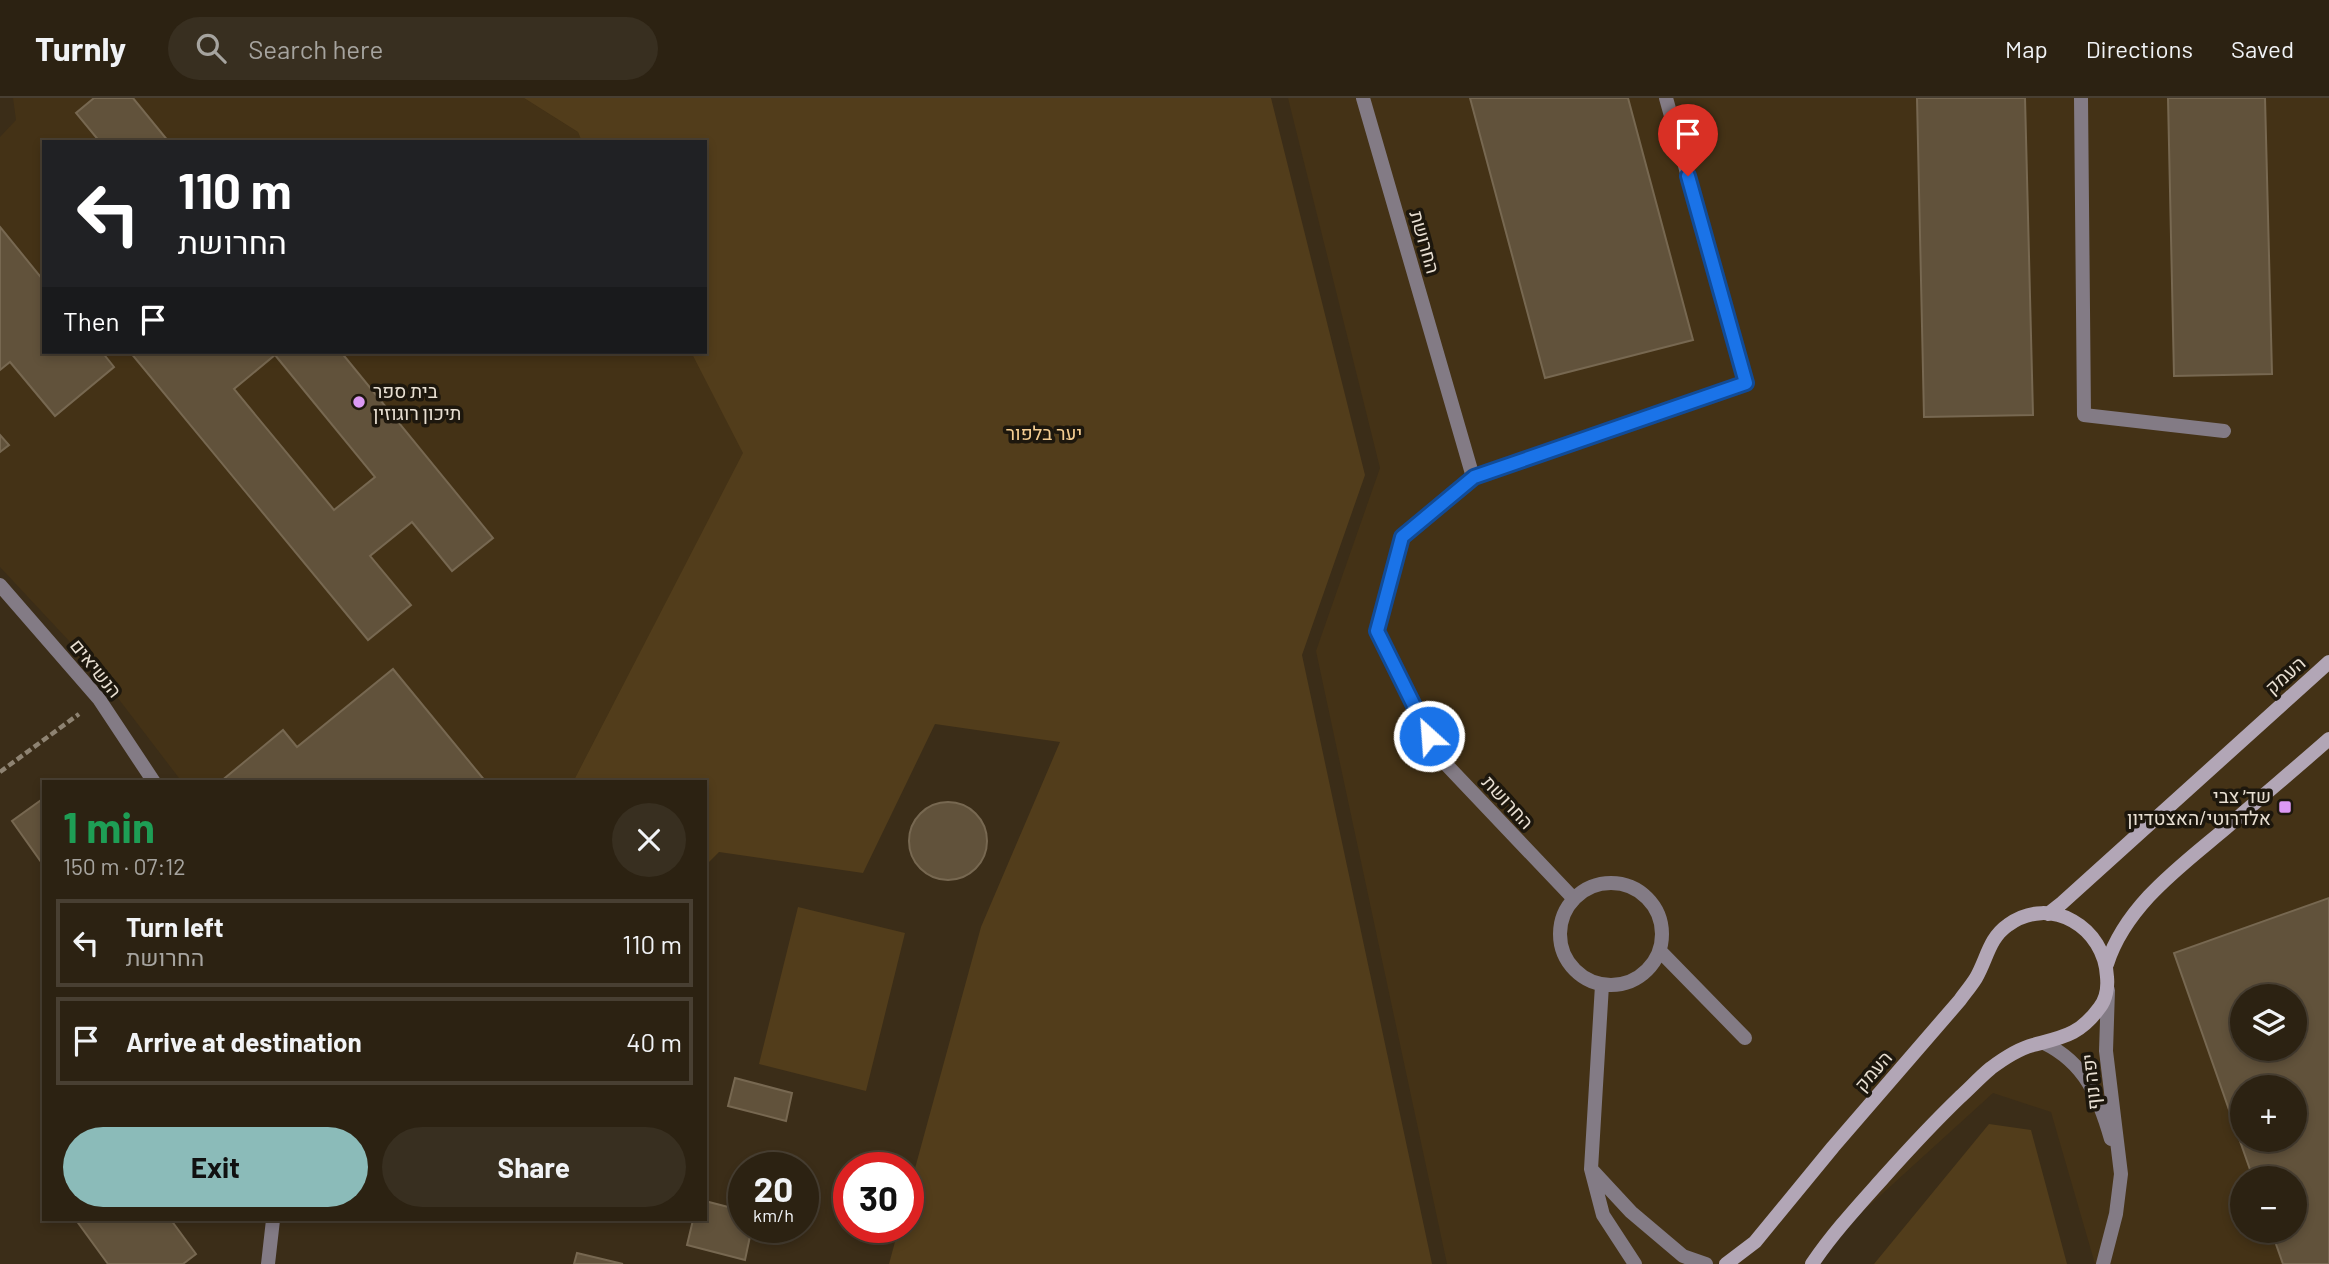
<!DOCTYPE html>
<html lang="en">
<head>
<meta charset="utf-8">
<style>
  body { margin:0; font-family:Barlow,Heebo,sans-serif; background:#382f20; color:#f1f3f6; height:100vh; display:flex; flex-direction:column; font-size:26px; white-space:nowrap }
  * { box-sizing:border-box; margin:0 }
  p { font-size:23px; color:#a6a49f }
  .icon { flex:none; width:38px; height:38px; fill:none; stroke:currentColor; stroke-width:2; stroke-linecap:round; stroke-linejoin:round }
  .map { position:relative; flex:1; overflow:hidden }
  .sheet { position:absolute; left:42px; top:682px; width:665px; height:441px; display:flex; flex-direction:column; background:#2c2212; border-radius:0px; box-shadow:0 4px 10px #0003,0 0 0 2px #483f32 }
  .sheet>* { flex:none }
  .guide { position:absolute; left:42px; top:42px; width:665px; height:214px; border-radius:0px; box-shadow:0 4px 10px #0003,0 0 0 2px #483f32; background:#202124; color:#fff; overflow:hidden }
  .tools { position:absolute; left:2230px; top:886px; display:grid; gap:14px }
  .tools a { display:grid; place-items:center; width:77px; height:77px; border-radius:50%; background:#2c2212; box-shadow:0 4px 10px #0003,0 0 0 2px #483f32; font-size:35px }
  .speed { position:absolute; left:728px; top:1054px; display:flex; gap:14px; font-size:35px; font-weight:700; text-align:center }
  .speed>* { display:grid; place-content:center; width:91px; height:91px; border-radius:50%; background:#2c2212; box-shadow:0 4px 10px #0003,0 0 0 2px #483f32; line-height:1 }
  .speed small { font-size:18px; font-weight:400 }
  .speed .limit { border:10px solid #d22; background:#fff; color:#111 }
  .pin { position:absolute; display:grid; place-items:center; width:60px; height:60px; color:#fff; margin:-72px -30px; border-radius:50% 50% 50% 0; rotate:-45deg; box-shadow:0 0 7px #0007 }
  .pin .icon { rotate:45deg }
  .me { position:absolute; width:77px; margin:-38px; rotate:334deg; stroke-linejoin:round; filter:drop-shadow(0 0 5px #0008) }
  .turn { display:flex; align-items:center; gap:24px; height:147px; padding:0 21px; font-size:32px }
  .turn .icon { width:91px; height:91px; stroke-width:2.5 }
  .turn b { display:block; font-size:49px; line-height:60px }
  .then { display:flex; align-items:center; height:66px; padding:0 21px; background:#0003; gap:14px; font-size:26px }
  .round { display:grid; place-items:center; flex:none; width:74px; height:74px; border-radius:37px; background:#382f20 }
  .overview { display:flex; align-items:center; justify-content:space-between; height:119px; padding:0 21px }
  h1 { font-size:42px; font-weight:700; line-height:52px; color:#1e9e55 }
  .button { display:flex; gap:14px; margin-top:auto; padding:14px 21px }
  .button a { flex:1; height:80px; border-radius:42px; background:#8bbbb9; color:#111; font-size:28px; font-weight:700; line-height:80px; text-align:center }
  .button a+a { background:#382f20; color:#f1f3f6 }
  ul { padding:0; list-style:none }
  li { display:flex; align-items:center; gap:21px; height:88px; margin:0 14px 10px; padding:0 7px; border:4px solid #483f32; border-radius:0px }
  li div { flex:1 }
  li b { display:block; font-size:26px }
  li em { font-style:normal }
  header { display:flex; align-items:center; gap:42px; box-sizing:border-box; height:98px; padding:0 35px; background:#2c2212; border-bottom:2px solid #483f32 }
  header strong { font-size:33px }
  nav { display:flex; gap:38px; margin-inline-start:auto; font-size:24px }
  .search { width:490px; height:63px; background:#382f20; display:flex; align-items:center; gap:18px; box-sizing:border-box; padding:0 24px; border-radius:38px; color:#a6a49f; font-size:26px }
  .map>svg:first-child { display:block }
  .built { fill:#443216; fill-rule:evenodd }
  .green { fill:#523d1b }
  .building { fill:#61523b; stroke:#776851; stroke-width:2; fill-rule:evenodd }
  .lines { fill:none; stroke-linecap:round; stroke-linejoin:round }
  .path { stroke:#8e8372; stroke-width:4.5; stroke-dasharray:7 3.5; stroke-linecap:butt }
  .service { stroke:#837b85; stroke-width:14 }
  .minor { stroke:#837b85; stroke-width:14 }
  .tertiary { stroke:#837b85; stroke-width:14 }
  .secondary { stroke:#b2a6b6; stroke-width:14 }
  .route-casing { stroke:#114b97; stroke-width:18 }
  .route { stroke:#1a73e8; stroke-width:12 }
  .poi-dot { fill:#dc99f4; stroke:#1d170d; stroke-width:2.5 }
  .labels { text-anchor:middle; stroke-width:7; stroke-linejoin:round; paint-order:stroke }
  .street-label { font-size:19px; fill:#e8dfd2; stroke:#1d170d }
  .poi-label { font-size:19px; fill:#e8dfd2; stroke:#1d170d; text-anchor:start }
  .park-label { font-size:19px; fill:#f4cd91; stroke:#1d170d }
</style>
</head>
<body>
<header>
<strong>Turnly</strong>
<div class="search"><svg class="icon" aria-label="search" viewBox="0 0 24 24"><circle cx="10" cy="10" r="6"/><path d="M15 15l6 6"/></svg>Search here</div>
<nav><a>Map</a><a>Directions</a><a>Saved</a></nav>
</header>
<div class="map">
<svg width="2329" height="1166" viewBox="0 0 2329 1166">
  <rect width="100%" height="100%" fill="#3b2d18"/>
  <!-- built -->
  <path class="built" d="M13,0H524L578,34L582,44H44V254H691L744,355L573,684H182L98,574L0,469V39L16,22Z
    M1288,0H2329V1166H2095L2051,1014L1993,995L1805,1166H1447L1316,553L1380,370ZM2242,898H2294V950H2242ZM2242,989H2294V1041H2242ZM2242,1080H2294V1132H2242Z"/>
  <!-- green -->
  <path class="green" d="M524,0H1271L1365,377L1302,557L1432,1166H889L899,1129H908V1096L981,829L1060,644L935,626L863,775L719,754L705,768V684H573L743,355L691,254H705V44H582L578,34Z
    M798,809L905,835L866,993L759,966Z
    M1989,1026L2031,1032L2067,1166H1874Z"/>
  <!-- building -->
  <path class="building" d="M94,0H133L169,44H100L76,15Z
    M1470,0H1628L1693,242L1545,280Z
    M1917,0H2025L2033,317L1924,319Z
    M2168,0H2265L2272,276L2174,278Z
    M0,129L44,183V254H102L114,269L55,318L10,264L0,272Z
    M130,254H341L493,440L452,473L412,424L370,458L411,507L368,542ZM275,257L375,379L334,412L234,291Z
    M0,337L9,347L0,354Z
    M393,571L486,684H220L283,632L297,649Z
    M44,700V768L12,723Z
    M909 743a39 39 0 1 1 78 0a39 39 0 1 1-78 0Z
    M2329,800V1166H2283L2271,1132H2294V1080H2253L2174,855ZM2242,898H2294V950H2242ZM2242,989H2294V1041H2242Z
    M735,980L792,995L786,1023L728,1008Z
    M705,1103L744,1113V1129H752L745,1162L687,1147L693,1122H705Z
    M76,1122H171L196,1156L183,1166H108Z
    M577,1155L623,1166H574Z"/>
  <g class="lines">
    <!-- path -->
    <path class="path" d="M0,674L79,616"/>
    <!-- service -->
    <path class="service" d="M2081,0L2084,317L2224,333"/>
    <!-- minor -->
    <path class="minor" d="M1363,0L1473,379
      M0,487L99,601L154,684
      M1560 836a51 51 0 1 1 102 0a51 51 0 1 1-102 0Z
      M1574,801L1440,660L1377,533L1402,439L1473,379L1746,285L1666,0
      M1660,853L1745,940
      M1602,887L1591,1071L1603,1117L1635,1166
      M1592,1072L1631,1114L1683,1158L1706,1166
      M268,1166L273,1122"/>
    <!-- tertiary -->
    <path class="tertiary" d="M2044,945C2085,965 2099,999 2111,1041
      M2103,1166L2116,1116L2121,1076L2106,953L2108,892"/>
    <!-- secondary -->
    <path class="secondary" d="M2048,816L2062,805L2329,564
      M2107,866C2126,807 2181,768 2226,730C2260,700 2295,671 2329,641
      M1726,1166L1755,1144L1833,1049L1960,902C1965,895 1971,888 1976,880C1987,861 1989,840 2008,827C2051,796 2105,830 2107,879C2108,889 2106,901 2100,909C2080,937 2063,939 2033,947C2018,951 2003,961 1991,970C1980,979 1970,990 1960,999C1933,1025 1908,1052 1883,1080C1858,1108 1833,1135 1812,1166"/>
  </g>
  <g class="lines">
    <defs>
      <path id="route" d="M1429,638L1377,533L1402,439L1474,379L1746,285L1688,78"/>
    </defs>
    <!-- route casing -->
    <use href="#route" class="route-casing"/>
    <!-- route -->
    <use href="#route" class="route"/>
  </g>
  <!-- markers -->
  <g class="poi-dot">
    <circle cx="359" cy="304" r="7"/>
    <rect x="2278" y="702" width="14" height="14" rx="3.5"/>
  </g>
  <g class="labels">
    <!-- street labels -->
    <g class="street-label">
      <text transform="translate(1425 144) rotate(74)" y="7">החרושת</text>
      <text transform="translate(96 570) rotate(51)" y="7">הנשיאים</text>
      <text transform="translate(2285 577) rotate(-41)" y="7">העמק</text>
      <text transform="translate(1508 704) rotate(47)" y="7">החרושת</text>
      <text transform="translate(1873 973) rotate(-49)" y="7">העמק</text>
      <text transform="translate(2091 984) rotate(-96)" y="7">יפה נוף</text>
    </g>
    <!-- poi labels -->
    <g class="poi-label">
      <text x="373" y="300">בית ספר<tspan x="373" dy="22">תיכון רוגוזין</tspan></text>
      <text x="2271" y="705" text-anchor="end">שד׳ צבי<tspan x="2271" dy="22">אלדרוטי/האצטדיון</tspan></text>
    </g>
    <!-- park labels -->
    <g class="park-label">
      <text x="1044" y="342">יער בלפור</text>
    </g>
  </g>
</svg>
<div class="tools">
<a><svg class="icon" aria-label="layers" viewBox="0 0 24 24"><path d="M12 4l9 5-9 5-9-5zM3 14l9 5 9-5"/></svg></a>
<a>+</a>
<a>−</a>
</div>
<div class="speed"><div>20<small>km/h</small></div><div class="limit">30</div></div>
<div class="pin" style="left:1688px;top:78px;background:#d93025"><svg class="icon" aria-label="arrive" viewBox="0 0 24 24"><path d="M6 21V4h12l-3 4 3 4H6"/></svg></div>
<svg class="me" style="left:1429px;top:638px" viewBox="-20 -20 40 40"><circle r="17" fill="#1a73e8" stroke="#fff" stroke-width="3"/><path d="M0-11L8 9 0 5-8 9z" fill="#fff"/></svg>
<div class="guide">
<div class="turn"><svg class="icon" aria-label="left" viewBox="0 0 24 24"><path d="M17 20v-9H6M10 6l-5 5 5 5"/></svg><div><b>110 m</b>החרושת</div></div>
<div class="then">Then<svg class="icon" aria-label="arrive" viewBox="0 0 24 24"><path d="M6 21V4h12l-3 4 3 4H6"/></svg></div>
</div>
<section class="sheet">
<div class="overview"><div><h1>1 min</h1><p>150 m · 07:12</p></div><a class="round"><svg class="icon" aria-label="close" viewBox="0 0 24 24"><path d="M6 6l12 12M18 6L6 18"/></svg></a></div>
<ul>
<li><svg class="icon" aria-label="left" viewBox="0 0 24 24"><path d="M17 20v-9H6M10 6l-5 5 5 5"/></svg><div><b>Turn left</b><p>החרושת</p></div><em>110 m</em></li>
<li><svg class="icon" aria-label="arrive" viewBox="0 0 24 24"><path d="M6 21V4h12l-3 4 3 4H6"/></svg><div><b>Arrive at destination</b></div><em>40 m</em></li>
</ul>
<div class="button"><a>Exit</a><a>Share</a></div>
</section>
</div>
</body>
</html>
